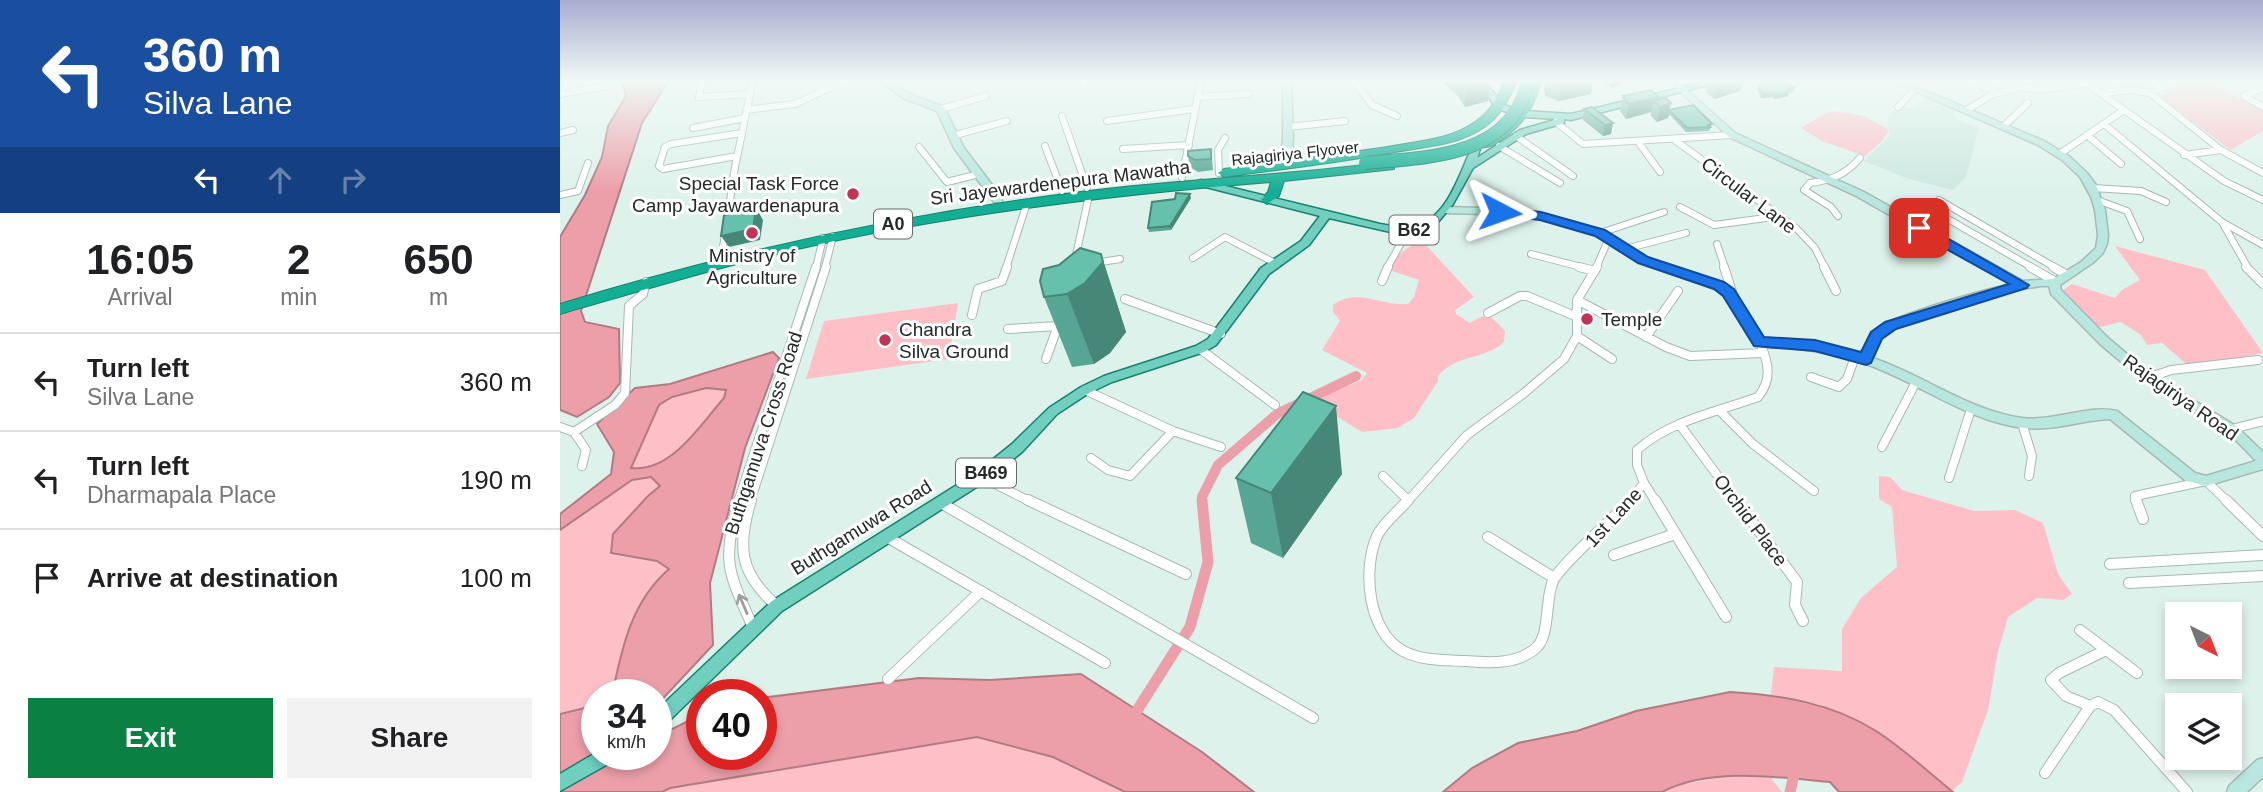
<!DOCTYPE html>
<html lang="en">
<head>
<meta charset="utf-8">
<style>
  body { margin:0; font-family:Arial,sans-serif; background:#f2f2f2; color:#202124; height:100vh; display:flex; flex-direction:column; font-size:26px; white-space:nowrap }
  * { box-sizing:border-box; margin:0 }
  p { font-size:23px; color:#757577 }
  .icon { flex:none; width:38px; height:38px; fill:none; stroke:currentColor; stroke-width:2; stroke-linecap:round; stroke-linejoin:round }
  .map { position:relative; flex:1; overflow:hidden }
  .sheet { display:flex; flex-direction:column; background:#fff; width:560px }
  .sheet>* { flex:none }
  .hud { background:#1a4fa0; color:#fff; overflow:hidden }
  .needle { width:46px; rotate:138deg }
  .fabs { position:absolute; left:1605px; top:602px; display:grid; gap:14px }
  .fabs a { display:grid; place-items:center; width:77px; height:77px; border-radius:0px; background:#fff; box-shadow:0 4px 10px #0003; font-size:35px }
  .speed { position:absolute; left:21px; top:679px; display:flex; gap:14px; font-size:35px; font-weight:700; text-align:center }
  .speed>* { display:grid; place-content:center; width:91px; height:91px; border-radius:50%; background:#fff; box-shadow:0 4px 10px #0003; line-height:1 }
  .speed small { font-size:18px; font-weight:400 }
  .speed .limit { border:10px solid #d22; background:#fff; color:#111 }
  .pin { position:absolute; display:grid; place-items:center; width:60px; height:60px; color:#fff; margin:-30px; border-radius:14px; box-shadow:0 4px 10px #0006 }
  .me { position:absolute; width:77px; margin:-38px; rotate:94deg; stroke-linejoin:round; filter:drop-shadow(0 0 5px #0008) }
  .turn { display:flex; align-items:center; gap:24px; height:147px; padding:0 28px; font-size:32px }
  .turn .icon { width:91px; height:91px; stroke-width:2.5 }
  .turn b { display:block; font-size:49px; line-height:60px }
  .lanes { display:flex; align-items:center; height:66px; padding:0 28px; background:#0003; justify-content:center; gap:35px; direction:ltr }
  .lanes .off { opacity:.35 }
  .eta { display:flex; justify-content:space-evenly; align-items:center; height:119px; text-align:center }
  .eta b { font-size:42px; font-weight:600; line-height:49px }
  .button { display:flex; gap:14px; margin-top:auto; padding:14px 28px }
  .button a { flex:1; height:80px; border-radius:0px; background:#0b8043; color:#fff; font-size:28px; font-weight:600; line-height:80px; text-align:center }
  .button a+a { background:#f2f2f2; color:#202124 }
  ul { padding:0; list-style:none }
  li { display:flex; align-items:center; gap:21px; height:98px; padding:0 28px; border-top:2px solid #e0e0e0 }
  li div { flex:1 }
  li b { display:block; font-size:26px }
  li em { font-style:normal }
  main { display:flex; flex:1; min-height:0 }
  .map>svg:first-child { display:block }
  .built { fill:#cce8e0 }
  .green { fill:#febfc6 }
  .water { fill:#ed9fa9; stroke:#b07c82; stroke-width:2; fill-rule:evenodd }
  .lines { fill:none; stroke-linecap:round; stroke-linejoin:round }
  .canal-far1 { stroke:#ed9fa9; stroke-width:10 }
  .canal { stroke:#ed9fa9; stroke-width:11 }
  .street-far2-casing { stroke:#a6b9b3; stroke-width:8 }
  .street-far1-casing { stroke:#a6b9b3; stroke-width:10 }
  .street-casing { stroke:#a6b9b3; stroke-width:12 }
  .secondary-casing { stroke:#a6b9b3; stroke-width:3 }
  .primary-casing { stroke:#18806e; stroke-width:3 }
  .highway-casing { stroke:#18806e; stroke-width:2 }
  .street-far2 { stroke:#fff; stroke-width:6 }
  .street-far1 { stroke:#fff; stroke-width:8 }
  .street { stroke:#fff; stroke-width:10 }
  .secondary { fill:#b8e7df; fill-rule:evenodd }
  .primary { fill:#71cfbf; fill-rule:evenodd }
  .highway { fill:#12af94; fill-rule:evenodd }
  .highway-bridge-casing { stroke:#18806e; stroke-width:14; stroke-linecap:butt }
  .highway-bridge { stroke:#12af94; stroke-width:12 }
  .wall { fill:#57a693 }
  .shaded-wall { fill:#478778 }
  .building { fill:#65c1ab; stroke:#478778; stroke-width:2 }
  .oneway { stroke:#9c9f9e }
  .route { fill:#1a73e8; stroke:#114b97; stroke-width:2 }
  .poi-dot { fill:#c33357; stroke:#fff; stroke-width:2.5 }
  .labels { text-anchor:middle; stroke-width:6; stroke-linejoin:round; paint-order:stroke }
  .far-street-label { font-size:16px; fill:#232a28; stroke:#fff }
  .shield { fill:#fff; stroke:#656a68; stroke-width:2 }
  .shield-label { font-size:18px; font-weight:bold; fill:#232a28 }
  .street-label { font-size:19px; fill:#232a28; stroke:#fff }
  .poi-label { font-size:19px; fill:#232a28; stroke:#fff; text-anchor:start }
</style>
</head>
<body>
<main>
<section class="sheet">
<div class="hud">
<div class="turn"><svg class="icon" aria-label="left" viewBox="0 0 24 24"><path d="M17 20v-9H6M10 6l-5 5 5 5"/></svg><div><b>360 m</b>Silva Lane</div></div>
<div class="lanes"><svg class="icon" aria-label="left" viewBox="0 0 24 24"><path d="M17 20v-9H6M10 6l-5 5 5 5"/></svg><svg class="icon off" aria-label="ahead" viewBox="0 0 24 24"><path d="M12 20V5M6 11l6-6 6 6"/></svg><svg class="icon off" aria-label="right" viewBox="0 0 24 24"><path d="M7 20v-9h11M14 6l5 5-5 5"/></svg></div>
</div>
<div class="eta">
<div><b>16:05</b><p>Arrival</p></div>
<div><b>2</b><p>min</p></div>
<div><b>650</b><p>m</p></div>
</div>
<ul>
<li><svg class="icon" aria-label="left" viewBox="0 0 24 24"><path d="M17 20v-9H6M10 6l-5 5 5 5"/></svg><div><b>Turn left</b><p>Silva Lane</p></div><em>360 m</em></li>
<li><svg class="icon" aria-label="left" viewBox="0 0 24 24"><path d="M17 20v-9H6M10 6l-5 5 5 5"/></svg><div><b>Turn left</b><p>Dharmapala Place</p></div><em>190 m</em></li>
<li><svg class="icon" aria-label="arrive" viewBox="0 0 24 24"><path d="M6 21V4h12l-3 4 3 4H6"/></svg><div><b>Arrive at destination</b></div><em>100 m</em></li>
</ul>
<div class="button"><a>Exit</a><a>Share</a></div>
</section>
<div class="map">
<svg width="1703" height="792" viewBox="0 0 1703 792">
  <rect width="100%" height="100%" fill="#def2ec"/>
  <!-- built -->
  <path class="built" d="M1369,96L1397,109L1393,114L1397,120L1419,128L1406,177L1393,190L1346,178L1304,161L1330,136L1327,116L1342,106L1354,109Z"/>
  <!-- green -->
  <path class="green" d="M1631,80H1642L1703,110V131L1670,150L1600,96Z
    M1277,111L1304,116L1329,130L1322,141L1305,156L1262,141L1241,128L1266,113Z
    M856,242L864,243L914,297L895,310L896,314L910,323C930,311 930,316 945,331L944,342C925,360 896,354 878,376V381L854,418L838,428L802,432L760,406L761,396L802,380L807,373L762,350L780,321L773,312V305C796,287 821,306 848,304L854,297L859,280L832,271L829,262Z
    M1555,246L1645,270L1703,353L1630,367L1602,343L1587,345L1581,335L1561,322L1536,328L1502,291L1512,284L1555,298L1562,290L1580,280Z
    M398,303L389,359L246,379L264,321Z
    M146,388L166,389L164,398C139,425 111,472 71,468L99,405L112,397Z
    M1319,476L1330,477L1342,490L1414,511L1455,510L1483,523L1498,574L1512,594L1503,600L1477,598L1448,617L1438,651L1428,710L1402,782L1392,791L1316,731L1258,704L1211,695L1214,667L1282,671V629L1301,598L1337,567L1332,507L1319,499Z
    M91,477L101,486L88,496L51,553L97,561L110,569C71,601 62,648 52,695H37V705L0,714V530L72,480Z
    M417,737L493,757L565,792H102L110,788Z
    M1185,773L1211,778L1222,792H1102L1113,786Z"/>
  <!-- water -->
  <path class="water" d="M62,80H107L108,82L82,123L21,311L25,322L59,329L60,383L49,397L17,417L0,410V237L25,195L42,157L48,126L66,96Z
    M213,352L219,358L185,448L150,583L153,645L96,706V695H52C62,648 71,602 109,569L97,561L51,553L53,534L88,496L100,486L91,477L72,480L0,530V514L51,474L54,452L37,424L75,388L110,384ZM146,388L166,390L164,398C140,425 111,473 71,468L99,405L112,397Z
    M521,674L642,752L694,792H565L493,757L417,737L110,788L102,792H0V714L37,705V754L43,765L64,754H96V737L142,714V754H201V698L359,678L430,680Z
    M1170,692C1221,695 1272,703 1316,731C1343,748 1368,772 1393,792H1279L1270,782C1217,777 1151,767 1102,792H883L912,768L958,743L1017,731L1076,711Z"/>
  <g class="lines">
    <!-- canal-far1 -->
    <path class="canal-far1" d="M642,502V497L658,465L717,414L796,376"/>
    <!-- canal -->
    <path class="canal" d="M571,720L630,627L648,562L642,500
      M1230,792L1236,766"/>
    <defs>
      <path id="street-far2" d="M142,80L139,97L189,94
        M523,80L525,85
        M707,80H713
        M793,80L812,105L837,116
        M1408,80L1438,93
        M1522,80L1664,181L1703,200
        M1587,80L1604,88
        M1543,93L1570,90L1590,93L1618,80
        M1590,93L1661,150L1703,173
        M0,94L47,86
        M1684,96L1703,107
        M1684,96L1703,88
        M637,97L689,94
        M1338,107L1355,89
        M381,109L426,96
        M186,110L235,104L287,80
        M1407,110L1431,95L1462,87L1480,90L1528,83
        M502,116L527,188
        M547,121L634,109
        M996,122L1023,144L1172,135
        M1544,124L1662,222L1688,268
        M1444,126L1468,103
        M728,127L785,121
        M133,128L185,118
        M0,133L13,130
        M1527,135L1561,164
        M392,136L447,121
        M956,136L1013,176
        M1116,141L1236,228L1255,248L1265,268
        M1079,143L1100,172
        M485,146L502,191
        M939,146L1000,183
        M359,147L387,182L419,174
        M563,149L629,145
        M1501,153L1564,110
        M1624,155L1661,150
        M177,156L103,169L99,166L105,147L111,144L182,133
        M659,173L658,150L665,138
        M622,178L641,80
        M1533,188L1581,191L1606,202
        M0,195L18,191L28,163
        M1379,200L1496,268
        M1540,201L1567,211L1580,239
        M1120,207L1154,225L1221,216
        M1367,207L1473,268
        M1278,216L1271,207L1244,190L1250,183C1272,180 1285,175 1300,158
        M1662,222L1703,245
        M1040,233L1104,212
        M1157,244L1165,268
        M1065,249L1126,233
        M162,254L175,167L193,80
        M971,254L1025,268
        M633,258L665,237L715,263
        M515,260L529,195
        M535,263L560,259
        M256,268L263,238
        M265,268L273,236
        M446,268L467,203
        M827,268L848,231
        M1036,268L1049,238"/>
      <path id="street-far1" d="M1019,267L1035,271
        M1164,267L1174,298
        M1264,267L1276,291
        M1470,267L1496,282
        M1493,267L1507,275
        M1686,267L1703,284
        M822,281L828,267
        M565,299L661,334
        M1017,300L1106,347L1130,356L1204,353
        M928,313L960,296H967L1015,316
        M412,315L418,289L442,281L447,267
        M448,329L498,326
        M1017,336L1052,359
        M1086,337L1118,291
        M640,349L715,405
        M486,359L500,320
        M1251,377L1279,387L1287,379L1295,357
        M1588,378L1611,370L1698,360
        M525,390L613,431L661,447
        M1161,412L1193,444L1254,491
        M1462,423L1472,456L1469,476
        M1120,425L1177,502
        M0,427L14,432L26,450L22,466
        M1672,429L1703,421
        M14,432L55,405L65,393L69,306L83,294L86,282
        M1322,447L1356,382
        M531,458L548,470L570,476L613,431
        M823,476L847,499
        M421,477L471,502
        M1389,478L1411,409
        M1084,483L1096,502
        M178,502L256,267
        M190,502L266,267
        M847,502L907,435L963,394L1004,359L1017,336V300L1037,267
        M1069,502L1084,483L1077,465V450C1111,420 1157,412 1198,397C1213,379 1208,362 1200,342
        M1577,502L1575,496L1646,481L1668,502"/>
      <path id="street" d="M179,500C162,562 167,570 193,627
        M191,500C177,547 179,573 217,606
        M468,500L626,574
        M848,500C839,511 823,523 817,536C802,570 808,632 843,651C862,661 885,660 906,661C929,663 958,665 977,647C990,634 985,599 993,581C1000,565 1056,516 1071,500
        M1095,500L1166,617
        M1176,500L1237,582L1235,605L1243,621
        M1576,500L1583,519
        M1666,500L1703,536
        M381,503L753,718
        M327,537L545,663
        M928,537L994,578
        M1054,555L1115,534
        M1550,564L1703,555
        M1569,583L1703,576
        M1520,630L1577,673
        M328,679L421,591
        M1530,706L1506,696L1491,680L1499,673L1544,651
        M1485,773L1530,706L1538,702L1554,710L1627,792"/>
      <path id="secondary" d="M319,80H329L349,94L384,107L404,148L442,198V202H434L394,148L377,111L343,98Z
        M723,80H731L733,137L731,165L726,168L721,165L723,137Z
        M1329,80H1340L1484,141L1509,156L1527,173L1536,185L1545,210L1548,235L1547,244L1543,253L1534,262L1500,285L1501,290L1548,338L1592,375L1676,426L1703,452V469L1646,486L1631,482L1626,481L1550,419C1522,420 1494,431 1465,428C1408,422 1360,383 1306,364C1283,356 1258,351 1233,348C1221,347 1208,348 1196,345L1164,295L1155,289L1079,262L1036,235L980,219L962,215L886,213L881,210L886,207L962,209L985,214L1044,231L1087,258L1163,283L1172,289L1203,338L1250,342L1302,354C1305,348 1307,339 1311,334C1326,316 1425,290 1451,284L1296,196L1169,137L1116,88V84L1119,83L1175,133L1304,192L1463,281L1493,279L1521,262L1536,248L1538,235L1535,210L1531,197L1520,177L1502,160L1478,145ZM1481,286H1489L1491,294L1540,344L1584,381L1668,432L1696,461L1646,476L1635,473L1557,411C1531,404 1493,422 1462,418C1408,410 1363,375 1313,358C1315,352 1317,343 1321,338C1339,318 1451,290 1481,286Z
        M1703,758V777L1687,792H1667L1669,786L1697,760Z"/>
      <path id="primary" d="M916,80H924L943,105L965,111L1011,114L1153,80H1168L1011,120L1004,119V123L966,134L913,168L893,204L878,222L870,228L858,232L835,233L769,218L749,245L709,274L656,345L644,352L552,382L529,393L497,414L462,452L426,481L222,611L117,713L102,728L96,730V711L212,601L416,473L452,444L489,408L521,387L544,376L636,346L648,339L701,268L741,241L760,216L638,185V181L641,180L820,224C831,226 843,228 854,226C887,220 900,173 912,147L915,146L920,149L917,158L960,130L998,119L965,117L937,109Z
        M37,752V754H57L55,760L0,791V774Z"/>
      <path id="highway" d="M945,80H957C949,99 941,116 923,128C898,145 865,147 835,152C778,163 721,169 664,177L658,173L664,169C721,162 777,155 833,146C861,141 891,139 915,122C931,112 938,97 945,80Z
        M970,80H982C974,105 965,124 942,139C935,144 930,148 922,147V141L955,116Z
        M830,162L834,163V169L724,181L719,196L707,204L701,200L708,192L711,182C559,194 409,212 260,244C172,263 87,289 0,314V304C173,251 349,213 529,191C629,179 730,175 830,162Z"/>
    </defs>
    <!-- street-far2 casing -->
    <use href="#street-far2" class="street-far2-casing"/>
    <!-- street-far1 casing -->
    <use href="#street-far1" class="street-far1-casing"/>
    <!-- street casing -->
    <use href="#street" class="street-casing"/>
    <!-- secondary casing -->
    <use href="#secondary" class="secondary-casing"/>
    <!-- primary casing -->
    <use href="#primary" class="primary-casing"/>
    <!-- highway casing -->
    <use href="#highway" class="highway-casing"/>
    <!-- street-far2 -->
    <use href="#street-far2" class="street-far2"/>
    <!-- street-far1 -->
    <use href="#street-far1" class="street-far1"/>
    <!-- street -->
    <use href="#street" class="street"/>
    <!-- secondary -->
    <use href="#secondary" class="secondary"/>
    <!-- primary -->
    <use href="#primary" class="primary"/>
    <!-- highway -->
    <use href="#highway" class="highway"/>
    <defs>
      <path id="highway-bridge" d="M805,163C856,158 926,159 957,110C963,101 965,90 969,80"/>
    </defs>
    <!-- highway-bridge casing -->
    <use href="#highway-bridge" class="highway-bridge-casing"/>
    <!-- highway-bridge -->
    <use href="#highway-bridge" class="highway-bridge"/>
  </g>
  <!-- wall -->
  <path class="wall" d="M882,80H929L928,101L905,107L897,95L886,86Z
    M985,80H1033L1031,94L999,101L985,96V93L984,92Z
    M1041,80H1069L1052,88L1041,81Z
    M1149,81L1180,91L1154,99L1146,92Z
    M1198,86L1235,87L1234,91L1229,92L1228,96L1214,99L1212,97L1201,98L1197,89Z
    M1063,96L1098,97V100L1110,109L1152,124L1149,131L1126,132L1109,114L1108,118L1097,122L1091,116V112L1066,119L1060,111Z
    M1032,107L1051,134L1043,136L1023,120L1024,109Z
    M651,149L653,170L638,172L630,167L628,156Z
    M631,198L611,230L589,232L588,228L615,199Z
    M541,254L566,332L550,353L534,364L512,367L484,297Z
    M782,474L723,558L691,543L676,478Z"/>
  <!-- shaded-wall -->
  <path class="shaded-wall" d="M906,80H929L928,101L905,107Z
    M1030,80H1033L1031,94L999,101L1001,86Z
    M1054,80H1069L1052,88Z
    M1184,80L1180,91L1154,99L1157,87Z
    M1235,87L1234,91L1229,92L1228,96L1214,99L1216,95L1227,90Z
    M1213,93L1212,97L1201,98L1202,94Z
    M1098,97L1097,104L1094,101L1091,112L1066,119L1069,104Z
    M1111,103L1108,118L1097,122L1100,107Z
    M1053,123L1051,134L1043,136L1045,125Z
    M630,194L631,198L611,230L610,226Z
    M196,208L203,220L200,240L169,247L161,236Z
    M541,254L566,332L550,353L534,364L507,294Z
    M776,406L782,474L723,558L711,493Z"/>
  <!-- building -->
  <path class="building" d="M988,80H1030L1001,86L987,82Z
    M1152,80H1183L1157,87L1149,81Z
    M1206,81H1221L1235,87L1227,90L1230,92L1216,95L1213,93L1202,94L1198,86Z
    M1091,90L1098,97L1069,104L1063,96Z
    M1106,98L1111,103L1100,107L1094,101Z
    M1133,105L1152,124L1148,125L1150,127L1127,128L1109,110Z
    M1032,107L1053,123L1045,125L1024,109Z
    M651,149V159L635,160L628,156V151Z
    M616,193L630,194L610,226L588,228L592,202L615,199Z
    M196,208L193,229L161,236L164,215Z
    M520,248L541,254L543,262L525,283L507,294L484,297L480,281L483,269L499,265Z
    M743,392L776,406L711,493L676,478Z"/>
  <!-- one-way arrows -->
  <defs><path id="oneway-shaft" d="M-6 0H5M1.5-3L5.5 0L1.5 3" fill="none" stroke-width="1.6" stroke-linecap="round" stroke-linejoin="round" transform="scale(1.75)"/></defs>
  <use class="oneway" href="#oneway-shaft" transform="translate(183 604) rotate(-113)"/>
  <!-- sky -->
  <linearGradient id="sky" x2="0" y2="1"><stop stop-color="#aaaccf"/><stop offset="0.42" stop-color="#f0f9f6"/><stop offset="1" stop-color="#f0f9f6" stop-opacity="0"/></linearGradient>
  <rect width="1703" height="191" fill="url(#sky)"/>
  <!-- route -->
  <path class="route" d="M940,208L981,212L1045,230L1088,257L1164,282L1174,289L1204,337L1255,340L1301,352L1311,332L1325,322L1449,284L1354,231V225H1364L1469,285L1467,288L1336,329L1322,339L1311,363L1306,365L1255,351L1194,346L1163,296L1154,289L1078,263L1035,236L980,220L935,215L933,212Z"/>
  <!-- markers -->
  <g class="poi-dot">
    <circle cx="293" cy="194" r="7"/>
    <circle cx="192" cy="233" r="7"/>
    <circle cx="1027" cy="319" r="7"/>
    <circle cx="325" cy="340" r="7"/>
  </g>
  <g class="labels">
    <!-- far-street labels -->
    <g class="far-street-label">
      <text transform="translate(735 153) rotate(-6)" y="6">Rajagiriya Flyover</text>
    </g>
    <!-- shield labels -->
    <g class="shield">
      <rect x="314" y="209.5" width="38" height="29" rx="5"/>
      <rect x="829.5" y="215.5" width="49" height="29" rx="5"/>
      <rect x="396" y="458.5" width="60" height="29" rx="5"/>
    </g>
    <g class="shield-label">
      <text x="333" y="230">A0</text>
      <text x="854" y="236">B62</text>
      <text x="426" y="479">B469</text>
    </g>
    <!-- street labels -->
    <g class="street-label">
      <text transform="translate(500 182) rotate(-7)" y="7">Sri Jayewardenepura Mawatha</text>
      <text transform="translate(1189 195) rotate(37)" y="7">Circular Lane</text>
      <text transform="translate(1621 397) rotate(35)" y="7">Rajagiriya Road</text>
      <text transform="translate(203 433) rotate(-72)" y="7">Buthgamuva Cross Road</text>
      <text transform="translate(1053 517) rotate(-47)" y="7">1st Lane</text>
      <text transform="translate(1191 520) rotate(53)" y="7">Orchid Place</text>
      <text transform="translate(301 527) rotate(-32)" y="7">Buthgamuwa Road</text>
    </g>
    <!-- poi labels -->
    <g class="poi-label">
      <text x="279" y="190" text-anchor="end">Special Task Force<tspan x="279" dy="22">Camp Jayawardenapura</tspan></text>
      <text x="192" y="262" text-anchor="middle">Ministry of<tspan x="192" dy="22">Agriculture</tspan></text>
      <text x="1041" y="326">Temple</text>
      <text x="339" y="336">Chandra<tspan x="339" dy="22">Silva Ground</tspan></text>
    </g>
  </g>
</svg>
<div class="fabs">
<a><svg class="needle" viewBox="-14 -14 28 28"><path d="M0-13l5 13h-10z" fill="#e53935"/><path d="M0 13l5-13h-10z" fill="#757577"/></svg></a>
<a><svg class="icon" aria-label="layers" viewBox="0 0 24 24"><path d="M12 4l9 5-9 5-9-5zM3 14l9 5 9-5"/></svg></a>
</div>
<div class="speed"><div>34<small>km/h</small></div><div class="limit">40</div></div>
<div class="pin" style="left:1359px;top:228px;background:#d93025"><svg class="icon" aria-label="arrive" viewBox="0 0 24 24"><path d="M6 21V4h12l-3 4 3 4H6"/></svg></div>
<svg class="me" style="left:940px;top:212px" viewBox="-20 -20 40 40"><path d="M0-17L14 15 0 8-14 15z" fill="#1a73e8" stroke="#fff" stroke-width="4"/></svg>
</div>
</main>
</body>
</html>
